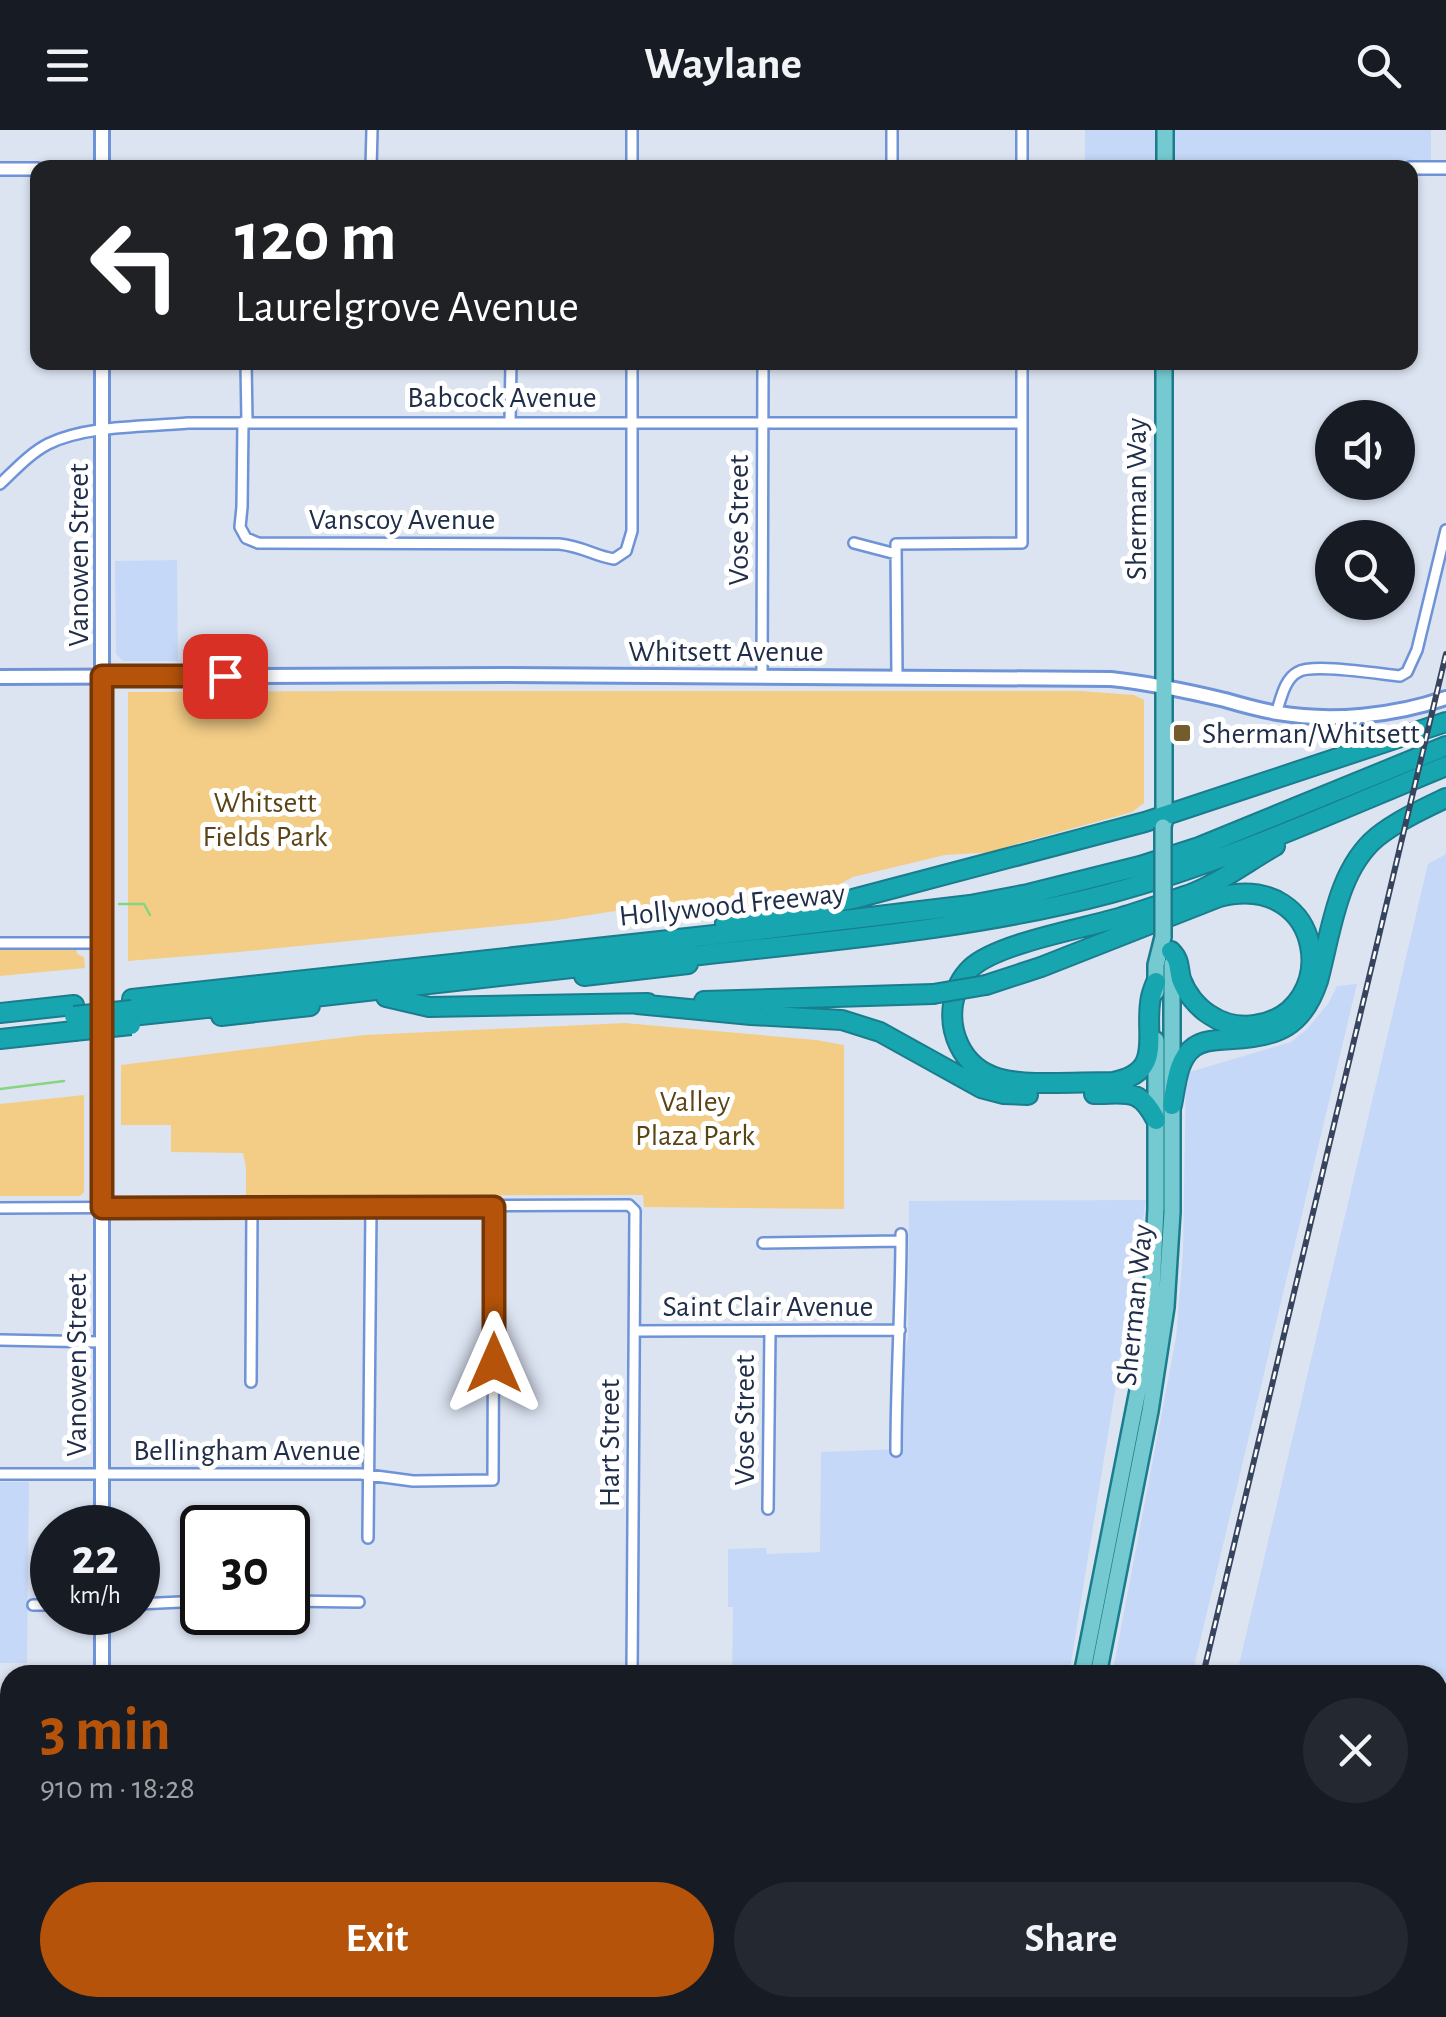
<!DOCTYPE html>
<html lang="en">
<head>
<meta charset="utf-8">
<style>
  body { margin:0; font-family:"Alegreya Sans",sans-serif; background:#242831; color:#f1f3f6; height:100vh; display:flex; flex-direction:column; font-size:38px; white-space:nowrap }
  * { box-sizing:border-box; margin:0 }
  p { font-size:32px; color:#9ea1a6 }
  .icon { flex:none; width:55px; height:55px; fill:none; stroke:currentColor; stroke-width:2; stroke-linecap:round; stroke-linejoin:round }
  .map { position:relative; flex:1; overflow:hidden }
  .details { position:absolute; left:0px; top:1535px; width:1448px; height:352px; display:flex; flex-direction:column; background:#171b24; border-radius:30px 30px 0 0; box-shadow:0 2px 8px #0004 }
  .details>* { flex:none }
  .hud { position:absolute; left:30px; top:30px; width:1388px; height:210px; border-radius:20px; box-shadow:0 2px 8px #0004; background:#202124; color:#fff; overflow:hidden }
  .controls { position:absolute; left:1315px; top:270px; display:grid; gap:20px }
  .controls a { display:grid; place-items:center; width:100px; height:100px; border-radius:50%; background:#171b24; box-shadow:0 2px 8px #0004; font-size:50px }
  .speed { position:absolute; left:30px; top:1375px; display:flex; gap:20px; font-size:50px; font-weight:700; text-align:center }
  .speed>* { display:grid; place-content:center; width:130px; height:130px; border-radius:50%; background:#171b24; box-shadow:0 2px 8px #0004; line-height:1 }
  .speed small { font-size:25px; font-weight:400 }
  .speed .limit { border:5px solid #111; border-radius:15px; background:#fff; color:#111 }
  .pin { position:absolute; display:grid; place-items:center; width:85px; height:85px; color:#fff; margin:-42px; border-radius:20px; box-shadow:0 5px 15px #0006 }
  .me { position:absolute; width:110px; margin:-55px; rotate:0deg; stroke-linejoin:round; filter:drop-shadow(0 0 8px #0008) }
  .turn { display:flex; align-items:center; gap:35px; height:210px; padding:0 40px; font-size:45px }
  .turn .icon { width:130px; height:130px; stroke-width:2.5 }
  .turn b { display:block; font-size:70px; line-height:85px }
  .round { display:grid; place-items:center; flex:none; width:105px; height:105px; border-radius:52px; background:#242831 }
  .summary { display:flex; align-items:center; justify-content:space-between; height:170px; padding:0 40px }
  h1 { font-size:60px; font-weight:600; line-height:75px; color:#b45309 }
  .cta { display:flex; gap:20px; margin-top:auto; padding:20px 40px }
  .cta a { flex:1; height:115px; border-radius:60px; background:#b45309; color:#fff; font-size:40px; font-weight:600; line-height:115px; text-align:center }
  .cta a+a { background:#242831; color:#f1f3f6 }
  header { display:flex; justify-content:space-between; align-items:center; height:130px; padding:0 40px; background:#171b24; font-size:45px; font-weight:600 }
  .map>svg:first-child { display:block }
  .built { fill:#c6d8f7 }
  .green { fill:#f3cd86 }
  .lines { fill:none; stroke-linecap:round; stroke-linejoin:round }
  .stream { stroke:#86d680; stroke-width:2.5 }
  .minor-casing { stroke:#6f93d7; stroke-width:14 }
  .tertiary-casing { stroke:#6f93d7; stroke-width:16 }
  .secondary-casing { stroke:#6f93d7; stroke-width:18 }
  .primary-casing { stroke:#1a7c8c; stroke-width:20 }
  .motorway-casing { stroke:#1a7c8c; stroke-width:22 }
  .minor { stroke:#fff; stroke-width:9 }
  .tertiary { stroke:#fff; stroke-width:11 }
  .secondary { stroke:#fff; stroke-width:12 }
  .primary { stroke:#74cad0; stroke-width:15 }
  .motorway { stroke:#17a6b0; stroke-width:18 }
  .rail-casing { stroke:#37445e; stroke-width:6 }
  .rail { stroke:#fff; stroke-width:2.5; stroke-dasharray:8; stroke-linecap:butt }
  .primary-bridge-casing { stroke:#1a7c8c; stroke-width:20; stroke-linecap:butt }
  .motorway-bridge-casing { stroke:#1a7c8c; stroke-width:22; stroke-linecap:butt }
  .primary-bridge { stroke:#74cad0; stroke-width:15 }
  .motorway-bridge { stroke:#17a6b0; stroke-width:18 }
  .route-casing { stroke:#753606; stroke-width:25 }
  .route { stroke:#b45309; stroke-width:18 }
  .poi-dot { fill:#745c2d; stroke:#fff; stroke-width:4 }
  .labels { text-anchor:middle; stroke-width:10; stroke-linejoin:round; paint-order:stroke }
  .street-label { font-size:30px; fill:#202e4a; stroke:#fff }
  .poi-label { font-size:30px; fill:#202e4a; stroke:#fff; text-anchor:start }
  .park-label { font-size:30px; fill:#5b4517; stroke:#fff }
</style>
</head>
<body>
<header><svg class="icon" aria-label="menu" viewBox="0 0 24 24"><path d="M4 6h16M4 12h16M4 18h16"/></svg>Waylane<svg class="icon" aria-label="search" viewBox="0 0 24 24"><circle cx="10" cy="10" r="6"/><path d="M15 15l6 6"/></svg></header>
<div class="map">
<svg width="1446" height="1887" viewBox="0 0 1446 1887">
  <rect width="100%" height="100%" fill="#dce4f2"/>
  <!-- built -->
  <path class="built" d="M1085,0H1431V46H1410V38L1085,37Z
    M177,430L178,531H123L116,524L115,431Z
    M1446,724V1566L1438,1565V1545H1256L1237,1543L1428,734Z
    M1357,854L1192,1545H1112L1176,1208L1183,1122L1186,943L1291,912L1306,900L1328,874L1337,856Z
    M1146,1070L1069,1545H732L733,1477H728V1419L766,1418L767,1424L820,1422L821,1322L902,1319L903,1239L908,1207L909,1071Z
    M0,1352H29L27,1533H0Z
    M769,1878H1082L1086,1887H769Z"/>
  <!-- green -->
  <path class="green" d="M348,561H1080L1134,565L1144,570V673L1132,682L1009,716L995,722L945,725L853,747L829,760L755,774L634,778L551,791L239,822L128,831V562Z
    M0,818H76L77,824L84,827L85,838L0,846Z
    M625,893L816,910L844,915V1079L644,1077L643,1065L246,1066V1038L243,1023L171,1022V995H121V935L364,905Z
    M84,965V1062L80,1066H0V974Z"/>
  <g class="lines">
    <!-- stream -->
    <path class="stream" d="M119,774H144L150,785
      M0,959L64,951"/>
    <defs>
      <path id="minor" d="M371,38L372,0
        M632,38V0
        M892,38V0
        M1022,38V0
        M246,232L247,292
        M243,292L242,377L240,397L246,408L258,413L559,414C582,416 594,426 614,429L626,421L632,401V232
        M510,292L511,232
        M0,354C15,340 29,324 48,314C86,295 145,297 188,293H1022
        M854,413L896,424
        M762,547L763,232
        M897,547L896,414L1022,413V232
        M1276,583C1281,570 1284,549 1298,542C1313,533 1379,544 1400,546L1407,542L1417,520L1446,400
        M0,813H102
        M0,1078L629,1075L635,1081L632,1545
        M763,1113L901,1111
        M635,1201L900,1200
        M0,1210L101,1212
        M251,1252L252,1078
        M896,1321C896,1248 901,1177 901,1104
        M0,1344H361L413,1351L493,1350L494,1077
        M768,1379L770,1201
        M368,1408L371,1077
        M288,1471L359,1472
        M138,1474L202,1471
        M33,1475H52
        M0,1745H10
        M0,1877H10
        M379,1878V1887
        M761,1878V1887
        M633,1887V1878
        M1159,1887L1161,1878"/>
      <path id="tertiary" d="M1410,38H1446
        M0,39H38"/>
      <path id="secondary" d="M102,0V38
        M0,547L506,545L1111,549C1149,553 1187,561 1225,570C1242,575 1260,580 1278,583C1332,592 1394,586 1446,568
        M102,1398V232
        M102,1482V1545
        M102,1878V1887"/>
      <path id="primary" d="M1165,0V38
        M1164,693V232
        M1156,862V835L1163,807
        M1082,1545L1142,1240L1151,1181L1156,1078V910
        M1098,1545L1150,1281L1166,1177L1172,1082V834
        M1438,1602H1446
        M0,1611H10
        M1438,1618L1446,1617
        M1094,1878L1098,1887
        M1111,1878L1115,1887"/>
      <path id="motorway" d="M725,793L853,769L1145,692L1446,592
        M674,828C820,811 968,801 1111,763C1226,732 1336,681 1446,636
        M586,830L685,820
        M584,846L688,834
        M1156,852C1154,857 1152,862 1151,867C1143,904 1166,942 1113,952C1092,952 1072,953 1052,953C1015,953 977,953 959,915C947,890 951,857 971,838C996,814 1080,799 1115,789C1140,782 1164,773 1188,765C1218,754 1247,732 1275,716
        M986,855L1041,837L1219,767C1327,740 1342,883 1255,895C1239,897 1223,894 1210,885C1197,877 1186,863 1181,849C1178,837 1180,830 1171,821
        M386,867L429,877L648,873
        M132,869L760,800L970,775L1028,764L1140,736L1199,717L1446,616
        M296,869L598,835
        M223,870L307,861
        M704,871L933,864
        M637,874L751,885L842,890L880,902L981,958L1004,964L1028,965
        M0,883L74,875
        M131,886L235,875
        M221,886L310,876
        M0,909L74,901
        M1094,964C1128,964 1139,957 1156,990
        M1172,975C1176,956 1177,929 1194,917C1205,909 1221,910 1233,909C1278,907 1303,896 1318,851C1331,803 1337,740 1377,707C1397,691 1423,679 1446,668"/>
    </defs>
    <!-- minor casing -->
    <use href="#minor" class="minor-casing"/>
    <!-- tertiary casing -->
    <use href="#tertiary" class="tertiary-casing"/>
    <!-- secondary casing -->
    <use href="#secondary" class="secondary-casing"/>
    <!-- primary casing -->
    <use href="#primary" class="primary-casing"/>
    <!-- motorway casing -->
    <use href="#motorway" class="motorway-casing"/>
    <!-- minor -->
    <use href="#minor" class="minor"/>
    <!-- tertiary -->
    <use href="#tertiary" class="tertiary"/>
    <!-- secondary -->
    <use href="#secondary" class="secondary"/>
    <!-- primary -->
    <use href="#primary" class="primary"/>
    <!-- motorway -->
    <use href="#motorway" class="motorway"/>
    <defs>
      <path id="rail" d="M1203,1545L1446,524
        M1122,1887L1124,1878"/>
    </defs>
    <!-- rail casing -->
    <use href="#rail" class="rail-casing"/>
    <!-- rail -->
    <use href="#rail" class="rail"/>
    <defs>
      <path id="primary-bridge" d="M1163,807V697"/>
      <path id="motorway-bridge" d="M933,864L986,855
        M74,886L132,880
        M74,901L131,895"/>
    </defs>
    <!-- primary-bridge casing -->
    <use href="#primary-bridge" class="primary-bridge-casing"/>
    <!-- motorway-bridge casing -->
    <use href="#motorway-bridge" class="motorway-bridge-casing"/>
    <!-- primary-bridge -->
    <use href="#primary-bridge" class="primary-bridge"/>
    <!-- motorway-bridge -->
    <use href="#motorway-bridge" class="motorway-bridge"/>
  </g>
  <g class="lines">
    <defs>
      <path id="route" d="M225,546H102V1078L494,1077V1233"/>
    </defs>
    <!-- route casing -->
    <use href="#route" class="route-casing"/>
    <!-- route -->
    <use href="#route" class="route"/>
  </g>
  <!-- markers -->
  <rect class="poi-dot" x="1172" y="593" width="20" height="20" rx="5"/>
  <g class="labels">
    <!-- street labels -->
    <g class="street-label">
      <text x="502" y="277">Babcock Avenue</text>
      <text transform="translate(1136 369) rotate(-90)" y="10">Sherman Way</text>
      <text x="402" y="399">Vanscoy Avenue</text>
      <text transform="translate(738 390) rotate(-90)" y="10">Vose Street</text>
      <text transform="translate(78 425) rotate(-90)" y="10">Vanowen Street</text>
      <text x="726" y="531">Whitsett Avenue</text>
      <text transform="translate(732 774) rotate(-6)" y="10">Hollywood Freeway</text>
      <text transform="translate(1134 1175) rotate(-84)" y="10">Sherman Way</text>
      <text x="768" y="1186">Saint Clair Avenue</text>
      <text transform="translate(76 1235) rotate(-90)" y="10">Vanowen Street</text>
      <text transform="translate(744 1290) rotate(-90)" y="10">Vose Street</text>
      <text transform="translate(609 1313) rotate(-90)" y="10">Hart Street</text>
      <text x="247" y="1330">Bellingham Avenue</text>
    </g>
    <!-- poi labels -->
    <g class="poi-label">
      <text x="1202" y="613">Sherman/Whitsett</text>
    </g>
    <!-- park labels -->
    <g class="park-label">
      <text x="265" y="682">Whitsett<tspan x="265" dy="34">Fields Park</tspan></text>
      <text x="695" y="981">Valley<tspan x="695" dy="34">Plaza Park</tspan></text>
    </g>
  </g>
</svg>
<div class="controls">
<a><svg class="icon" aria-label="sound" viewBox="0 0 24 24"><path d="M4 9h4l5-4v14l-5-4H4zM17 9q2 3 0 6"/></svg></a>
<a><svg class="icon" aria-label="search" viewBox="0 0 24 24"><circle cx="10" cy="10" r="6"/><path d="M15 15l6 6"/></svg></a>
</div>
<div class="speed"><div>22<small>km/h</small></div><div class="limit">30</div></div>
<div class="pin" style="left:225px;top:546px;background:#d93025"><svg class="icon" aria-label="arrive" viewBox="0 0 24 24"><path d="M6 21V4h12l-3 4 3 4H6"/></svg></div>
<svg class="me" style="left:494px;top:1233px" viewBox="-20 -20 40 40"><path d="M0-17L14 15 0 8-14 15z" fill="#b45309" stroke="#fff" stroke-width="4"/></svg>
<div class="hud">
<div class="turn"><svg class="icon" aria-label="left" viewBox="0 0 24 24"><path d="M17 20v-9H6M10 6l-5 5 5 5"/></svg><div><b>120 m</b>Laurelgrove Avenue</div></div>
</div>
<section class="details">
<div class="summary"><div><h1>3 min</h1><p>910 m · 18:28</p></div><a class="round"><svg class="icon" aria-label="close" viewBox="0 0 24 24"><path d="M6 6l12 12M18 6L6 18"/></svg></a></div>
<div class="cta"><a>Exit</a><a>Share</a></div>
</section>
</div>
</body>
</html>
